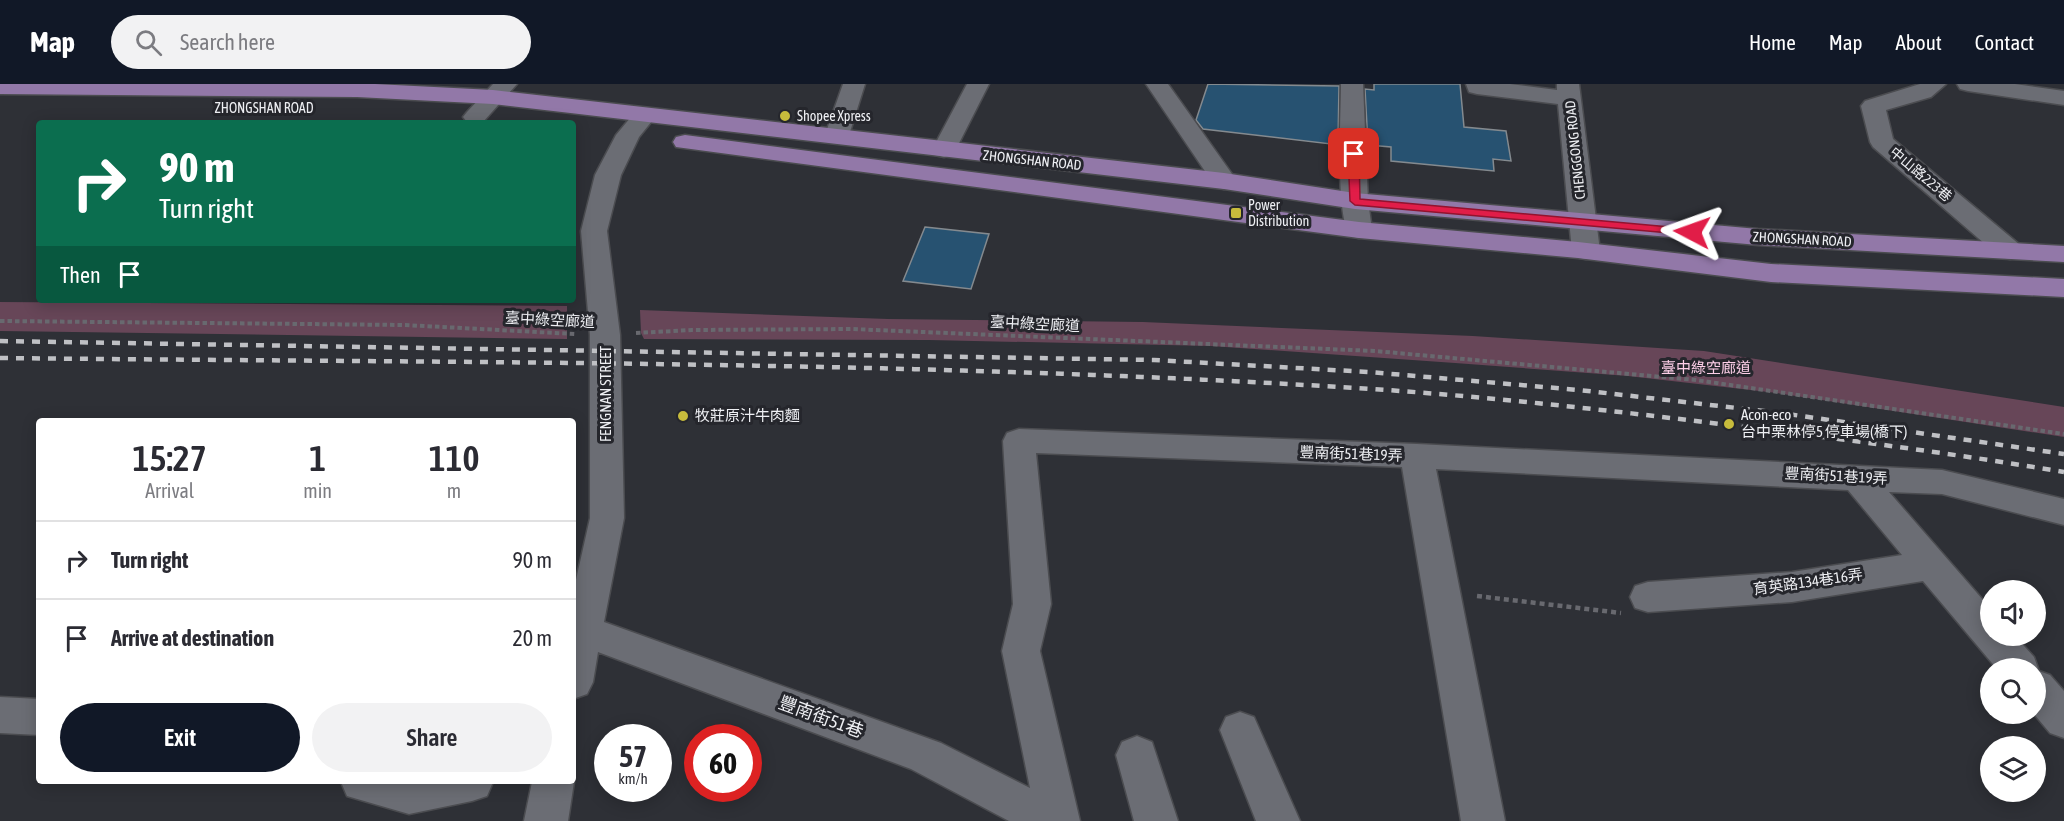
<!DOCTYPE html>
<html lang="en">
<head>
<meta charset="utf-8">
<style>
  body { margin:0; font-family:"Asap Condensed","Noto Sans TC",sans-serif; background:#f2f2f3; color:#2b2b33; height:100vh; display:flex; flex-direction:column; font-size:22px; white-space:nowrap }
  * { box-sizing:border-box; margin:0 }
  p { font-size:20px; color:#7c7c81 }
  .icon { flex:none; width:33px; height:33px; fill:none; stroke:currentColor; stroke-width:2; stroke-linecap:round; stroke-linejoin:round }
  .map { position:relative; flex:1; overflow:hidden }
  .details { position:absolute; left:36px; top:334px; width:540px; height:366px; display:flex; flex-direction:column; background:#fff; border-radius:6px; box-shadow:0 3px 15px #0003 }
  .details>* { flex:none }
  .banner { position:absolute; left:36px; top:36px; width:540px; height:183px; border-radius:6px; box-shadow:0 3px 15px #0003; background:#0b6e4f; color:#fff; overflow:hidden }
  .buttons { position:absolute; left:1980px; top:496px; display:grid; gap:12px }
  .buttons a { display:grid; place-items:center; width:66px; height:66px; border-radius:50%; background:#fff; box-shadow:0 3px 15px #0003; font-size:30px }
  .speed { position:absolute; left:594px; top:640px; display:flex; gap:12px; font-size:30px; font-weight:700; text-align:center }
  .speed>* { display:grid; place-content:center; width:78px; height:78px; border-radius:50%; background:#fff; box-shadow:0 3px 15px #0003; line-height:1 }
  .speed small { font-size:15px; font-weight:400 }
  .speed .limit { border:9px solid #d22; background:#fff; color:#111 }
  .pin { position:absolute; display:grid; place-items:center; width:51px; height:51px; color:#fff; margin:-26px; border-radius:12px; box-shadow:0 3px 9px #0006 }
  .me { position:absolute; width:66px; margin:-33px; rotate:274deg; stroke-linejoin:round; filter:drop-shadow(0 0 4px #0008) }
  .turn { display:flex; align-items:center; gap:21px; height:126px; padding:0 24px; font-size:27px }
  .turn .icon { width:78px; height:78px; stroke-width:2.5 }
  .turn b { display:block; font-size:42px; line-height:51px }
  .then { display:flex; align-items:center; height:57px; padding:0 24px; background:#0003; gap:12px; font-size:22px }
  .eta { display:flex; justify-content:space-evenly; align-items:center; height:102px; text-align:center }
  .eta b { font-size:36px; font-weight:600; line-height:42px }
  .primary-button { display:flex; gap:12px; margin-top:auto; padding:12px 24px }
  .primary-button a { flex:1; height:69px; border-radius:36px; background:#111827; color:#fff; font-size:24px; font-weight:600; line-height:69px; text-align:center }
  .primary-button a+a { background:#f2f2f3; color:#2b2b33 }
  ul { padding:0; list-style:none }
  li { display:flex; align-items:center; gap:18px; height:78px; padding:0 24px; border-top:2px solid #e1e1e2 }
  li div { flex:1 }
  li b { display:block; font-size:22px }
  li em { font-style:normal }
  header { display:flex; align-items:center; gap:36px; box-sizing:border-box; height:84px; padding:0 30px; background:#111827; color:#fff }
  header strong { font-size:28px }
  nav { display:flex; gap:33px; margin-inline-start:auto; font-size:21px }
  .search { width:420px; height:54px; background:#f2f2f3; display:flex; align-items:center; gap:15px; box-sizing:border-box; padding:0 21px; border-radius:33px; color:#7c7c81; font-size:22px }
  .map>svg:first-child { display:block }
  .green { fill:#674658 }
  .building { fill:#275271; stroke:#848a8f; stroke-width:1.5 }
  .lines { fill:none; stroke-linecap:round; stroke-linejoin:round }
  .minor-casing { stroke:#4b4c50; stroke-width:3 }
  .major-casing { stroke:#4b4c50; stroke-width:3 }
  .path-far1 { stroke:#68696f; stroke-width:4; stroke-dasharray:4.5 3; stroke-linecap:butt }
  .path { stroke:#68696f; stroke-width:4.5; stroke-dasharray:5 4; stroke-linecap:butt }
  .minor { fill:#6b6d74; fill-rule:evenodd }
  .major { fill:#9278a8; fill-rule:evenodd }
  .rail { stroke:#bfc0c4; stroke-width:4.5; stroke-dasharray:8 8; stroke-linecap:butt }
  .route { fill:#e11d48; stroke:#92132f; stroke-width:1.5 }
  .poi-dot { fill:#c7bb3c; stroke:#25262c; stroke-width:2 }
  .labels { text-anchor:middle; stroke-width:6; stroke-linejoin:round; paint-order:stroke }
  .far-street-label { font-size:14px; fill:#eeeff3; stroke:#25262c }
  .far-poi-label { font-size:14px; fill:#eeeff3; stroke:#25262c; text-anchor:start }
  .street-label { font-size:15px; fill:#eeeff3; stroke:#25262c }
  .park-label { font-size:15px; fill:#fccee7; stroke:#25262c }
  .poi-label { font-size:15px; fill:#eeeff3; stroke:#25262c; text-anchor:start }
  .near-street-label { font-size:18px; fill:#eeeff3; stroke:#25262c }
</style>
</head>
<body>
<header>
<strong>Map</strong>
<div class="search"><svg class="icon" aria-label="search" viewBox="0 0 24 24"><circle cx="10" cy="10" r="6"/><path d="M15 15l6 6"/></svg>Search here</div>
<nav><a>Home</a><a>Map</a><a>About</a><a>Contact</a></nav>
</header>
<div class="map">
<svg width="2064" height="737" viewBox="0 0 2064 737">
  <rect width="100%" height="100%" fill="#2e3036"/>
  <!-- green -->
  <path class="green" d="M0,218L567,222V255L0,247Z
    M640,226L888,235L1143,238L1473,252L1704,267L2064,323V353L1777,309L1628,292L1455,279L1211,262L929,256L644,255L641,249Z"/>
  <!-- building -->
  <path class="building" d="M1208,0L1339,2L1338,58L1331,57V60L1203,45L1196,36Z
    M1374,0H1460L1464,43L1506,47L1511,77L1493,75L1494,87L1391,77V63L1368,61L1365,5L1374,6Z
    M925,143L989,150L971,205L903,197Z"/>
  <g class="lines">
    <defs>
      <path id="minor" d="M493,0H517L483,38H467L463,33L467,28Z
        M843,0H865L849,51L846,56L837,58L828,56L825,51Z
        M967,0H989L953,71L944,73L935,71L932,66Z
        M1146,0H1168L1237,97L1233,102L1224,105L1215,102Z
        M1341,0H1363L1368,117L1372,146L1368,152L1359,154L1350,152C1335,131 1341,30 1341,0Z
        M1466,0H1510L1557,6V0H1579L1600,167L1596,173L1586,175L1576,173L1572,167L1558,20L1477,10L1469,8Z
        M1920,0H1946L1931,13L1886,26L1893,55L2020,161L2024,167L2020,173L2010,175L2000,173L1873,63L1870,58L1861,22L1865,17Z
        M1957,0H2015L2064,7V21L1968,7L1960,5Z
        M644,25L652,27L656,32L639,53L621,91L607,147L620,251L624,434L604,538L941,659L1030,704L1002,567L1013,520L1003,357L1007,349L1019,345L1417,360L1942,386L2064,415V441L1942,410L1889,408L1990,524V552H2015L2034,573L2039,587L2050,591L2064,607V654L2050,649L2034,630L2036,585H1997L1923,497L1792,518L1648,528L1635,524L1630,513L1635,502L1648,498L1792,488L1902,471L1848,406L1436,385L1505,737H1461L1402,383L1036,369L1051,520L1040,567L1080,737H1009L911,685L598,568L593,598L587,610L573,615V509L590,434V251L581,147L595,91L616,51L636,27Z
        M0,613L39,615V651L0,649Z
        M1240,628L1254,633L1300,737H1256L1220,646L1226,633Z
        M1137,652L1152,658L1178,737H1134L1116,671L1122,658Z
        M573,696L574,698L568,737H524L532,698H573Z
        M341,698H493L487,712L472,717L409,730L347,712Z"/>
      <path id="major" d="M0,0H375L493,6L1224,89L1355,109L1758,145L2064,162V178L1758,161L1355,125L1224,105L493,20L357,13L0,10Z
        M685,51L1359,138L1578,158L1771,180L2064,195V213L1771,198L1578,174L1359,154L676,63L673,58L676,53Z"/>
    </defs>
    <!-- minor casing -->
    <use href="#minor" class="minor-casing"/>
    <!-- major casing -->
    <use href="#major" class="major-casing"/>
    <!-- path-far1 -->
    <path class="path-far1" d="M0,237L405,241L575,250
      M636,249L692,246L852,245L1375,267L1696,296L2064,350"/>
    <!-- path -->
    <path class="path" d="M1477,512L1621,529"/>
    <!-- minor -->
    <use href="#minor" class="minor"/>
    <!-- major -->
    <use href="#major" class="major"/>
    <!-- rail -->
    <path class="rail" d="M0,257L1154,276L1369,288L1579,306L1781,329L2064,370
      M0,274C457,279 916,276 1372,305C1507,314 1642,330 1776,347C1872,359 1968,372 2064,388"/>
  </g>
  <!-- route -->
  <path class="route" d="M1354,67L1359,70L1360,115L1692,145L1697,148L1692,151L1355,121L1350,117L1348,70Z"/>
  <!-- markers -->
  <g class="poi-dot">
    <circle cx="785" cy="32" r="6"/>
    <rect x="1230" y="123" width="12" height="12" rx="3"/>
    <circle cx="683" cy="332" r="6"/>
    <circle cx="1729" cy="340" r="6"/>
  </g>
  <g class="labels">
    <!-- far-street labels -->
    <g class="far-street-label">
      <text x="264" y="29">ZHONGSHAN ROAD</text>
      <text transform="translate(1575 66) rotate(-96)" y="5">CHENGGONG ROAD</text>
      <text transform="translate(1032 76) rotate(6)" y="5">ZHONGSHAN ROAD</text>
      <text transform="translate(1921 90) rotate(40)" y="5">中山路223巷</text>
      <text transform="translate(1802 155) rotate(3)" y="5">ZHONGSHAN ROAD</text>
    </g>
    <!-- far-poi labels -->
    <g class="far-poi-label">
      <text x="797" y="37">Shopee Xpress</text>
      <text x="1248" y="126">Power<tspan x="1248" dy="16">Distribution</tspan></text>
    </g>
    <!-- street labels -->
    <g class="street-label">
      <text transform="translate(550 236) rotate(3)" y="5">臺中綠空廊道</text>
      <text transform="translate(1035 240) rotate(3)" y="5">臺中綠空廊道</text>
      <text transform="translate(606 310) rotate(-90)" y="5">FENGNAN STREET</text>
      <text transform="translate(1351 370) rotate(2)" y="5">豐南街51巷19弄</text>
      <text transform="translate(1836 392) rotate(3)" y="5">豐南街51巷19弄</text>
      <text transform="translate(1808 498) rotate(-8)" y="5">育英路134巷16弄</text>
    </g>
    <!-- park labels -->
    <g class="park-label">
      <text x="1706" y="289">臺中綠空廊道</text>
    </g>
    <!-- poi labels -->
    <g class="poi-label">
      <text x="1741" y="336">Acon-eco<tspan x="1741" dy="17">台中栗林停5 停車場(橋下)</tspan></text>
      <text x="695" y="337">牧莊原汁牛肉麵</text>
    </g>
    <!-- near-street labels -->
    <g class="near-street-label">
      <text transform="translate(821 633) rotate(20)" y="6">豐南街51巷</text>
    </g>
  </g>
</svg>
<div class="buttons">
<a><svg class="icon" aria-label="sound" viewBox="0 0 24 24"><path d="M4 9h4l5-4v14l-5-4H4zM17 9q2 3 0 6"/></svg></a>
<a><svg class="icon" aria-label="search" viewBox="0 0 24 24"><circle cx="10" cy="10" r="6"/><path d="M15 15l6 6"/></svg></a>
<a><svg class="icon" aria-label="layers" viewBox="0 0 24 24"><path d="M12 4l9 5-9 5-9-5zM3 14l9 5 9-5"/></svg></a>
</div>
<div class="speed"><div>57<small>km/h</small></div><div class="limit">60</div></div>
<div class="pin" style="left:1354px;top:70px;background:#d93025"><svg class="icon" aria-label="arrive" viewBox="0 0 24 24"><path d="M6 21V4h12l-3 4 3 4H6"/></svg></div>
<svg class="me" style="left:1692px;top:148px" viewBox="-20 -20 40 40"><path d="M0-17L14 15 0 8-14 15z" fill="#e11d48" stroke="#fff" stroke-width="4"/></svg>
<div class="banner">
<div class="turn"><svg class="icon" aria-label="right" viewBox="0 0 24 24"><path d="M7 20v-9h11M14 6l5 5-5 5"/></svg><div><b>90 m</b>Turn right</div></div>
<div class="then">Then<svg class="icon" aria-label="arrive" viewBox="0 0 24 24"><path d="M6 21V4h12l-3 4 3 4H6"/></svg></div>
</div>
<section class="details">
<div class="eta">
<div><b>15:27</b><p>Arrival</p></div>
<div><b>1</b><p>min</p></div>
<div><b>110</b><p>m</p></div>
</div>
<ul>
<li><svg class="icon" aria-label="right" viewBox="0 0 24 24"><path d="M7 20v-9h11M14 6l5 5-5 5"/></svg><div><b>Turn right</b></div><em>90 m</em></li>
<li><svg class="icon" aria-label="arrive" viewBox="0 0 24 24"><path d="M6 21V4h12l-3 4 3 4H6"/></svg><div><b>Arrive at destination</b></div><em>20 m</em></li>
</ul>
<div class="primary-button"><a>Exit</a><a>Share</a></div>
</section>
</div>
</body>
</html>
